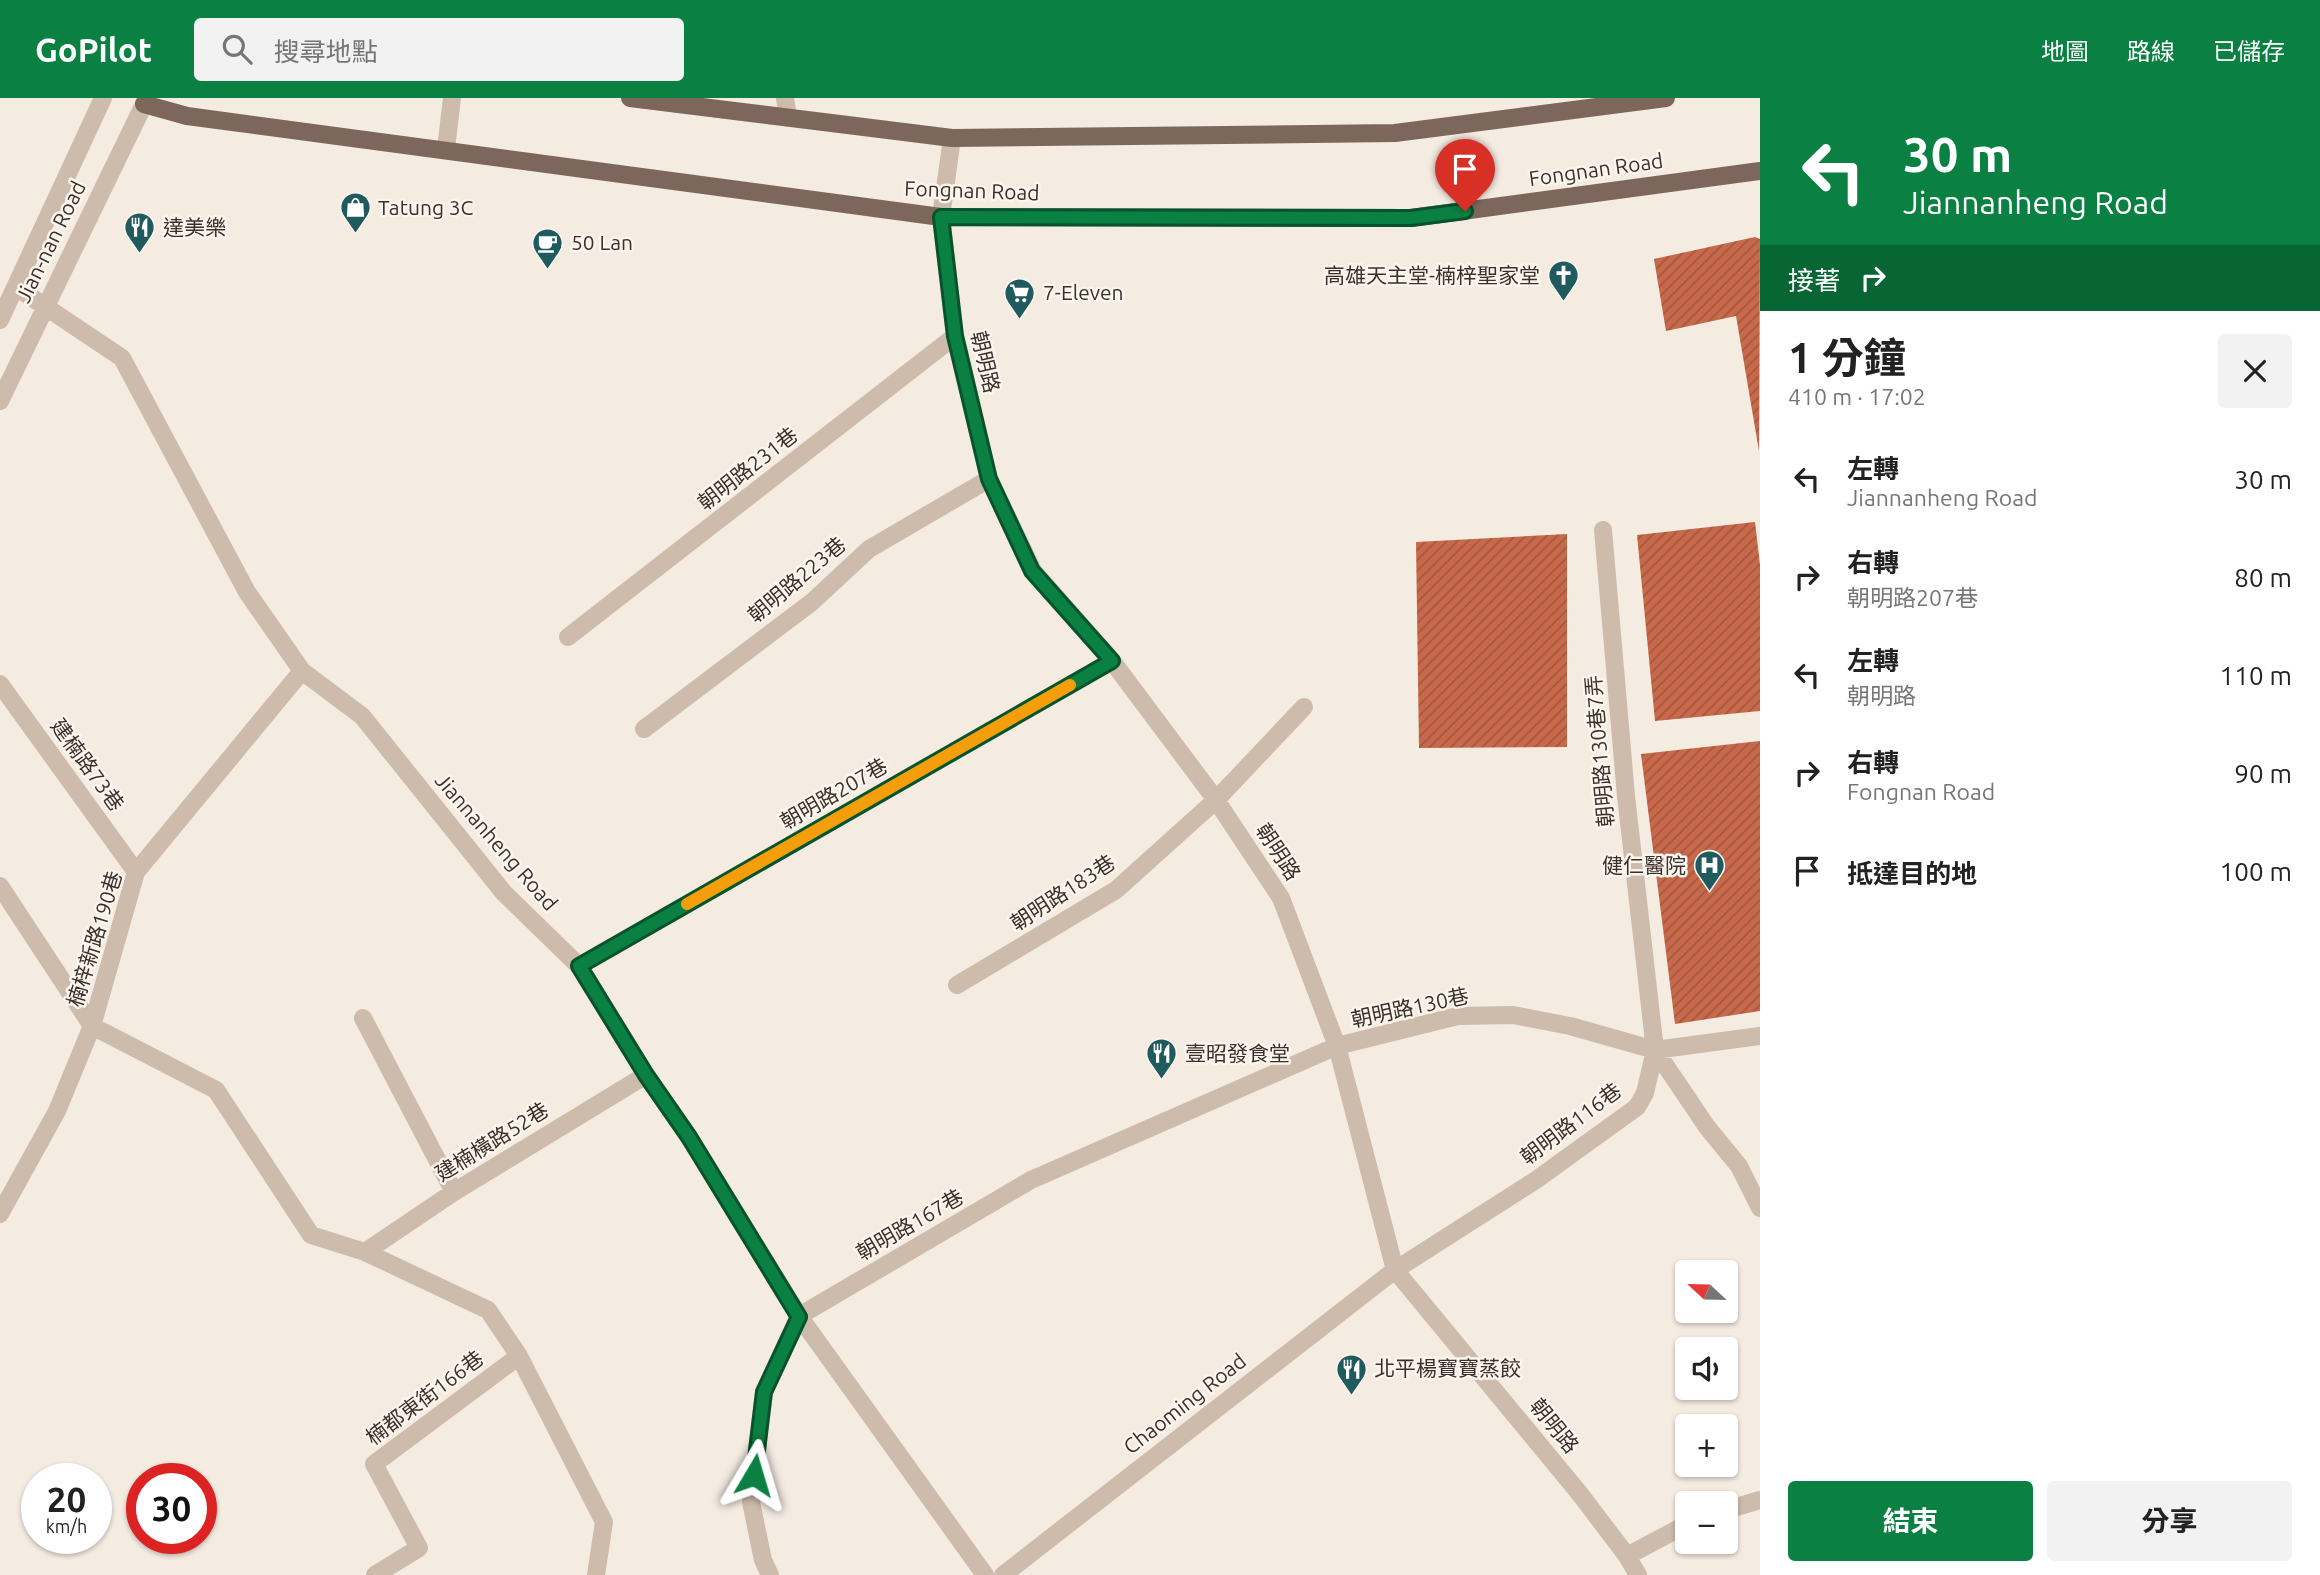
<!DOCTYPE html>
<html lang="zh-TW">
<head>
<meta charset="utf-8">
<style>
  body { margin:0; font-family:Ubuntu,"Noto Sans TC",sans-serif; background:#f2f2f2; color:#222; height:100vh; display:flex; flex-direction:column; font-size:26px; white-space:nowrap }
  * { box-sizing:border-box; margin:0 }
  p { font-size:23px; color:#767676 }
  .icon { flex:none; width:38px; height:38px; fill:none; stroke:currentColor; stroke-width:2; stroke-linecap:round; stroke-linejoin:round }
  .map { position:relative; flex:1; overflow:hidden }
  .drawer { display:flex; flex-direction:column; background:#fff; width:560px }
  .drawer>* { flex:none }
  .hud { background:#0b8043; color:#fff; overflow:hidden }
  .needle { width:46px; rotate:292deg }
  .tools { position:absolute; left:1675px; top:1162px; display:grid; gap:14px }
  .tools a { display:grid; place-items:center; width:63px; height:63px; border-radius:7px; background:#fff; box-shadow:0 2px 5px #0004; font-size:35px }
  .speed { position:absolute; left:21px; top:1365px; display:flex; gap:14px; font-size:35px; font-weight:700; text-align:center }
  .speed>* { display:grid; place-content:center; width:91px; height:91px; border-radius:50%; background:#fff; box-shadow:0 2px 5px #0004; line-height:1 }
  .speed small { font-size:18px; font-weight:400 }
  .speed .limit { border:10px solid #d22; background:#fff; color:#111 }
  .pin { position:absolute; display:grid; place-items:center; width:60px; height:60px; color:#fff; margin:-72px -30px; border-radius:50% 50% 50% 0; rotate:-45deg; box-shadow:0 0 7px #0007 }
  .pin .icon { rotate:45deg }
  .me { position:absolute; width:77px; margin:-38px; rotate:7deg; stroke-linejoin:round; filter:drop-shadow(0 0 5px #0008) }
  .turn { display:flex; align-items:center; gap:24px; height:147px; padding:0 28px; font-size:32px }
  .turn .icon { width:91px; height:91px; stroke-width:2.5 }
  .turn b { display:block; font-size:49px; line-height:60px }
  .then { display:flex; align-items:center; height:66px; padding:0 28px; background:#0003; gap:14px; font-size:26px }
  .round { display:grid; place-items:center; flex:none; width:74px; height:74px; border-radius:7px; background:#f2f2f2 }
  .summary { display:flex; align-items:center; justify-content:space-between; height:119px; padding:0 28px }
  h1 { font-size:42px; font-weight:700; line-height:52px }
  .button { display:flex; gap:14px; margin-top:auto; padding:14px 28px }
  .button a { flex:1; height:80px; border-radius:7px; background:#0b8043; color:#fff; font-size:28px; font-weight:700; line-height:80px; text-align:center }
  .button a+a { background:#f2f2f2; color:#222 }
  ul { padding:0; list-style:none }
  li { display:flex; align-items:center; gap:21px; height:98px; padding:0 28px }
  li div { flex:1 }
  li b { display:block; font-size:26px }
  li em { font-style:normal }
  header { display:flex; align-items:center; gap:42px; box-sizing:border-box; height:98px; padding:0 35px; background:#0b8043; color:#fff }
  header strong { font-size:33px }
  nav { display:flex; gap:38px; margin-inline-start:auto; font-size:24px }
  .search { width:490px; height:63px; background:#f2f2f2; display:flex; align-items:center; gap:18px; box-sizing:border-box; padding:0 24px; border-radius:7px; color:#767676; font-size:26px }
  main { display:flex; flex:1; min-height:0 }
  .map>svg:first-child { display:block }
  .building { fill:url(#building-hatch) }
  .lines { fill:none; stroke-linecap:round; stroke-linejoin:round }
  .minor { stroke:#cdbbac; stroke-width:18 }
  .major { stroke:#7d675c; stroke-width:18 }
  .route-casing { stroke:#07532c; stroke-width:18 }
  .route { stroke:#0b8043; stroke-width:12 }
  .slow { stroke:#f59e0b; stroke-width:12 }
  .labels { text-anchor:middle; stroke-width:5; stroke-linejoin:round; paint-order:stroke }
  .street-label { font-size:21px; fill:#3b302b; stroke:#fbf5ee }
  .poi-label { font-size:21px; fill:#3b302b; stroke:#fbf5ee; text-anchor:start }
</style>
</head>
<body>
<header>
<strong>GoPilot</strong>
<div class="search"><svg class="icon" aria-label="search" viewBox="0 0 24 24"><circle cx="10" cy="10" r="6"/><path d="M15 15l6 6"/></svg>搜尋地點</div>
<nav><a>地圖</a><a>路線</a><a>已儲存</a></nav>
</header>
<main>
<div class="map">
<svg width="1760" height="1477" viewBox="0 0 1760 1477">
  <defs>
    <pattern id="building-hatch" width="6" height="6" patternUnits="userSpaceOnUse" patternTransform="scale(1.75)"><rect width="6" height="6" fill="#c8694b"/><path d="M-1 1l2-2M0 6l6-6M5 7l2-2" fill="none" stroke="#a4573f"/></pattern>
  </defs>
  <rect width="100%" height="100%" fill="#f4ebe1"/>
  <!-- building -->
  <path class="building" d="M1755,139L1760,141L1759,353L1736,218L1666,233L1654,161Z
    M1755,424L1760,467V613L1655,623L1637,437Z
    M1567,436V649L1419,650L1416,444Z
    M1760,643V913L1675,926L1641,656Z"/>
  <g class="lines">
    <!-- minor -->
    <path class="minor" d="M785,0L788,19
      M952,40L941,119L955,238L989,381L1033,473L1112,563L1216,702L1281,800L1337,948L1395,1172L1580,1396L1627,1458L1638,1477
      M446,51L452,0
      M16,189L122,260L247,494L302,573L362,618L504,795L579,868L646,977L689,1039L799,1218L764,1294L751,1404L763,1462L770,1477
      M0,222L103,0
      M0,303L147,0
      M568,539L955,238
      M0,586L136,774
      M644,631L812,504L869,451L989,381
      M0,788L92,928L216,992L311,1137L365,1154L488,1212L519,1258L604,1424L596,1477
      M579,868L1112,563
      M957,887L1116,792L1216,702L1304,609
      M363,920L454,1094
      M1655,952L1707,1029L1739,1068L1760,1110
      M0,1116L57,1013L92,928L136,774L302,573
      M365,1154L454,1094L646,977
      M1726,1412L1760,1402
      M1627,1458L1687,1426
      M375,1477L419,1450L374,1366L519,1258
      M985,1477L799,1218L1031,1082L1337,948L1458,918L1513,917L1570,928L1655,952L1760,938
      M1003,1477L1395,1172L1536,1082L1637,1009L1645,995L1655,952L1626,698L1603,432"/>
    <!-- major -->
    <path class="major" d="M630,0L952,40L1395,35L1666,0
      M144,6L187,18L941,119L1411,120L1760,73"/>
  </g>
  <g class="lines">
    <defs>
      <path id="route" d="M754,1377L764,1294L799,1219L689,1039L646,977L579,868L1112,563L1032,473L989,381L955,238L941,119L1411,120L1465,113"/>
    </defs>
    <!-- route casing -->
    <use href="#route" class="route-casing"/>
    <!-- route -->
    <use href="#route" class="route"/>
    <!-- slow -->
    <path class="slow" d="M687,806L1070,587"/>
  </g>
  <!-- icons -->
  <defs>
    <symbol id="shop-pin" viewBox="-11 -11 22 30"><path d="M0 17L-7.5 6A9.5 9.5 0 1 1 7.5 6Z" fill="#1f5a5e" stroke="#fbf5ee"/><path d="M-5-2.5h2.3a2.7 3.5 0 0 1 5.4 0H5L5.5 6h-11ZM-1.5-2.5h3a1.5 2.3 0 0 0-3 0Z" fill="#fff"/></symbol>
    <symbol id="restaurant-pin" viewBox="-11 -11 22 30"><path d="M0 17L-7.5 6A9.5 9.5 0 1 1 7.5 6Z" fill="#1f5a5e" stroke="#fbf5ee"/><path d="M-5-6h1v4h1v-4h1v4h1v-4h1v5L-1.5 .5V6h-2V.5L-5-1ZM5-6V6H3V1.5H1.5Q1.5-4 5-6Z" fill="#fff"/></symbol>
    <symbol id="cafe-pin" viewBox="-11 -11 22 30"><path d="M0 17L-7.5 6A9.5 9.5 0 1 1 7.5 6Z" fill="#1f5a5e" stroke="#fbf5ee"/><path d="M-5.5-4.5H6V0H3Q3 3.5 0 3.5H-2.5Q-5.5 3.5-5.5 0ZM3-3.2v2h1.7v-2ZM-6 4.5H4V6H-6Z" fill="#fff"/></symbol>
    <symbol id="church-pin" viewBox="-11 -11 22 30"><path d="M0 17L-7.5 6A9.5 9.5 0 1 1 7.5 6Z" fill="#1f5a5e" stroke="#fbf5ee"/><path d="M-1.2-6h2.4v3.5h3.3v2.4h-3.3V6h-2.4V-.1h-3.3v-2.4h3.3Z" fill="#fff"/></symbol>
    <symbol id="supermarket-pin" viewBox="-11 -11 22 30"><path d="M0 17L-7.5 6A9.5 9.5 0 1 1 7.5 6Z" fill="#1f5a5e" stroke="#fbf5ee"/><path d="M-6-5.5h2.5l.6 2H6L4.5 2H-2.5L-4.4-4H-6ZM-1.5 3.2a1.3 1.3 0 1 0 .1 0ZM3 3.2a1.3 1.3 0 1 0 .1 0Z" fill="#fff"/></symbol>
    <symbol id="hospital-pin" viewBox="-11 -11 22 30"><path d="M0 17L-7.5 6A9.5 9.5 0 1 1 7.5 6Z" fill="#1f5a5e" stroke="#fbf5ee"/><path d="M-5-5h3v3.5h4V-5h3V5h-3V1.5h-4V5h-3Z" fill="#fff"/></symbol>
  </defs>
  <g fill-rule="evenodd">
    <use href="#shop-pin" x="338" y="92" width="35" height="47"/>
    <use href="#restaurant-pin" x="122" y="112" width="35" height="47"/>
    <use href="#cafe-pin" x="530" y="128" width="35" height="47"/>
    <use href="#church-pin" x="1546" y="160" width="35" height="47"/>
    <use href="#supermarket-pin" x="1002" y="178" width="35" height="47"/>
    <use href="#hospital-pin" x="1692" y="750" width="35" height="47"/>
    <use href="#restaurant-pin" x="1144" y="938" width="35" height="47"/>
    <use href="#restaurant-pin" x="1334" y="1254" width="35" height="47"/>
  </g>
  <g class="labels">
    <!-- street labels -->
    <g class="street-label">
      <text transform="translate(1596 72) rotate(-8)" y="7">Fongnan Road</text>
      <text transform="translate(972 93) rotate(2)" y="7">Fongnan Road</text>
      <text transform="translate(51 144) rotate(-64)" y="7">Jian-nan Road</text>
      <text transform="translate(985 264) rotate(77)" y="7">朝明路</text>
      <text transform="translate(748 371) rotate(-38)" y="7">朝明路231巷</text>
      <text transform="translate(797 482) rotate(-40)" y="7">朝明路223巷</text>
      <text transform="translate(1600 653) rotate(-95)" y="7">朝明路130巷7弄</text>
      <text transform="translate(87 667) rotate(54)" y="7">建楠路73巷</text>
      <text transform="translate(834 696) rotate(-30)" y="7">朝明路207巷</text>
      <text transform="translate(496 744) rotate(49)" y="7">Jiannanheng Road</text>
      <text transform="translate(1278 754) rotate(57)" y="7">朝明路</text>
      <text transform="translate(1063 795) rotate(-33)" y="7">朝明路183巷</text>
      <text transform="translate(95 841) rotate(-73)" y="7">楠梓新路190巷</text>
      <text transform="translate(1410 910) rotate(-12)" y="7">朝明路130巷</text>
      <text transform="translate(1571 1026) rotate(-37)" y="7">朝明路116巷</text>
      <text transform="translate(492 1044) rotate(-32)" y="7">建楠橫路52巷</text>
      <text transform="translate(910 1127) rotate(-30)" y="7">朝明路167巷</text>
      <text transform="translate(425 1300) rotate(-37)" y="7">楠都東街166巷</text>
      <text transform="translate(1185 1306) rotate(-38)" y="7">Chaoming Road</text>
      <text transform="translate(1554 1328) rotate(51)" y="7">朝明路</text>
    </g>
    <!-- poi labels -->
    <g class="poi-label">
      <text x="378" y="117">Tatung 3C</text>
      <text x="163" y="137">達美樂</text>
      <text x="571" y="152">50 Lan</text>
      <text x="1540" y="185" text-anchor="end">高雄天主堂-楠梓聖家堂</text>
      <text x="1043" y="202">7-Eleven</text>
      <text x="1686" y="775" text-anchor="end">健仁醫院</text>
      <text x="1185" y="963">壹昭發食堂</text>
      <text x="1374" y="1278">北平楊寶寶蒸餃</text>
    </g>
  </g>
</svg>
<div class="tools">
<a><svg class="needle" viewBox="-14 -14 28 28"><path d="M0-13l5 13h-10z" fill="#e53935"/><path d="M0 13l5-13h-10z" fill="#767676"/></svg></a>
<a><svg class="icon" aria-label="sound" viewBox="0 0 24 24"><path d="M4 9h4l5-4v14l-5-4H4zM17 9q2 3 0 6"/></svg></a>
<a>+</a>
<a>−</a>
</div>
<div class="speed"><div>20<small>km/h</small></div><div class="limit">30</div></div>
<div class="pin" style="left:1465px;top:113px;background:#d93025"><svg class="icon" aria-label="arrive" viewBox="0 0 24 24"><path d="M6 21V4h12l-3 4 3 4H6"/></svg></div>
<svg class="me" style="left:754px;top:1377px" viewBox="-20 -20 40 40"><path d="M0-17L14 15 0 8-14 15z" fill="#0b8043" stroke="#fff" stroke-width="4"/></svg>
</div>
<section class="drawer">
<div class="hud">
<div class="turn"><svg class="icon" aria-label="left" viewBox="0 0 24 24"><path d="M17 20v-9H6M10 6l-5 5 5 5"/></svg><div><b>30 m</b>Jiannanheng Road</div></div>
<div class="then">接著<svg class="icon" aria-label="right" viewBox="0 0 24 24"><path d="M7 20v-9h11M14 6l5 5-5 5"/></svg></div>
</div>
<div class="summary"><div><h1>1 分鐘</h1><p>410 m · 17:02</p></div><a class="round"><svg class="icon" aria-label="close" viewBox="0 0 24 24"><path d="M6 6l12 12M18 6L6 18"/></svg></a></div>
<ul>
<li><svg class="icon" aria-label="left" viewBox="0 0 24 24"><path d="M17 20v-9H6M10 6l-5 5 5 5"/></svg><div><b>左轉</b><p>Jiannanheng Road</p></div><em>30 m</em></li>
<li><svg class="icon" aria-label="right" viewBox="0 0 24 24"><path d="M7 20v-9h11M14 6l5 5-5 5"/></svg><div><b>右轉</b><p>朝明路207巷</p></div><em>80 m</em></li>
<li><svg class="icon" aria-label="left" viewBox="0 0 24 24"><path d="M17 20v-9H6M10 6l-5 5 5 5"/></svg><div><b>左轉</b><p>朝明路</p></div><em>110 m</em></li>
<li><svg class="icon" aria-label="right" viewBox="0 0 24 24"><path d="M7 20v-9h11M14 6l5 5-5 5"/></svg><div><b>右轉</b><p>Fongnan Road</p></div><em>90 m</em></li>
<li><svg class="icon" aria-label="arrive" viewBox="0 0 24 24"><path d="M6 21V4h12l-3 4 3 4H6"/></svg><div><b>抵達目的地</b></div><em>100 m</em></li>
</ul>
<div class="button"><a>結束</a><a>分享</a></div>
</section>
</main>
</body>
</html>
